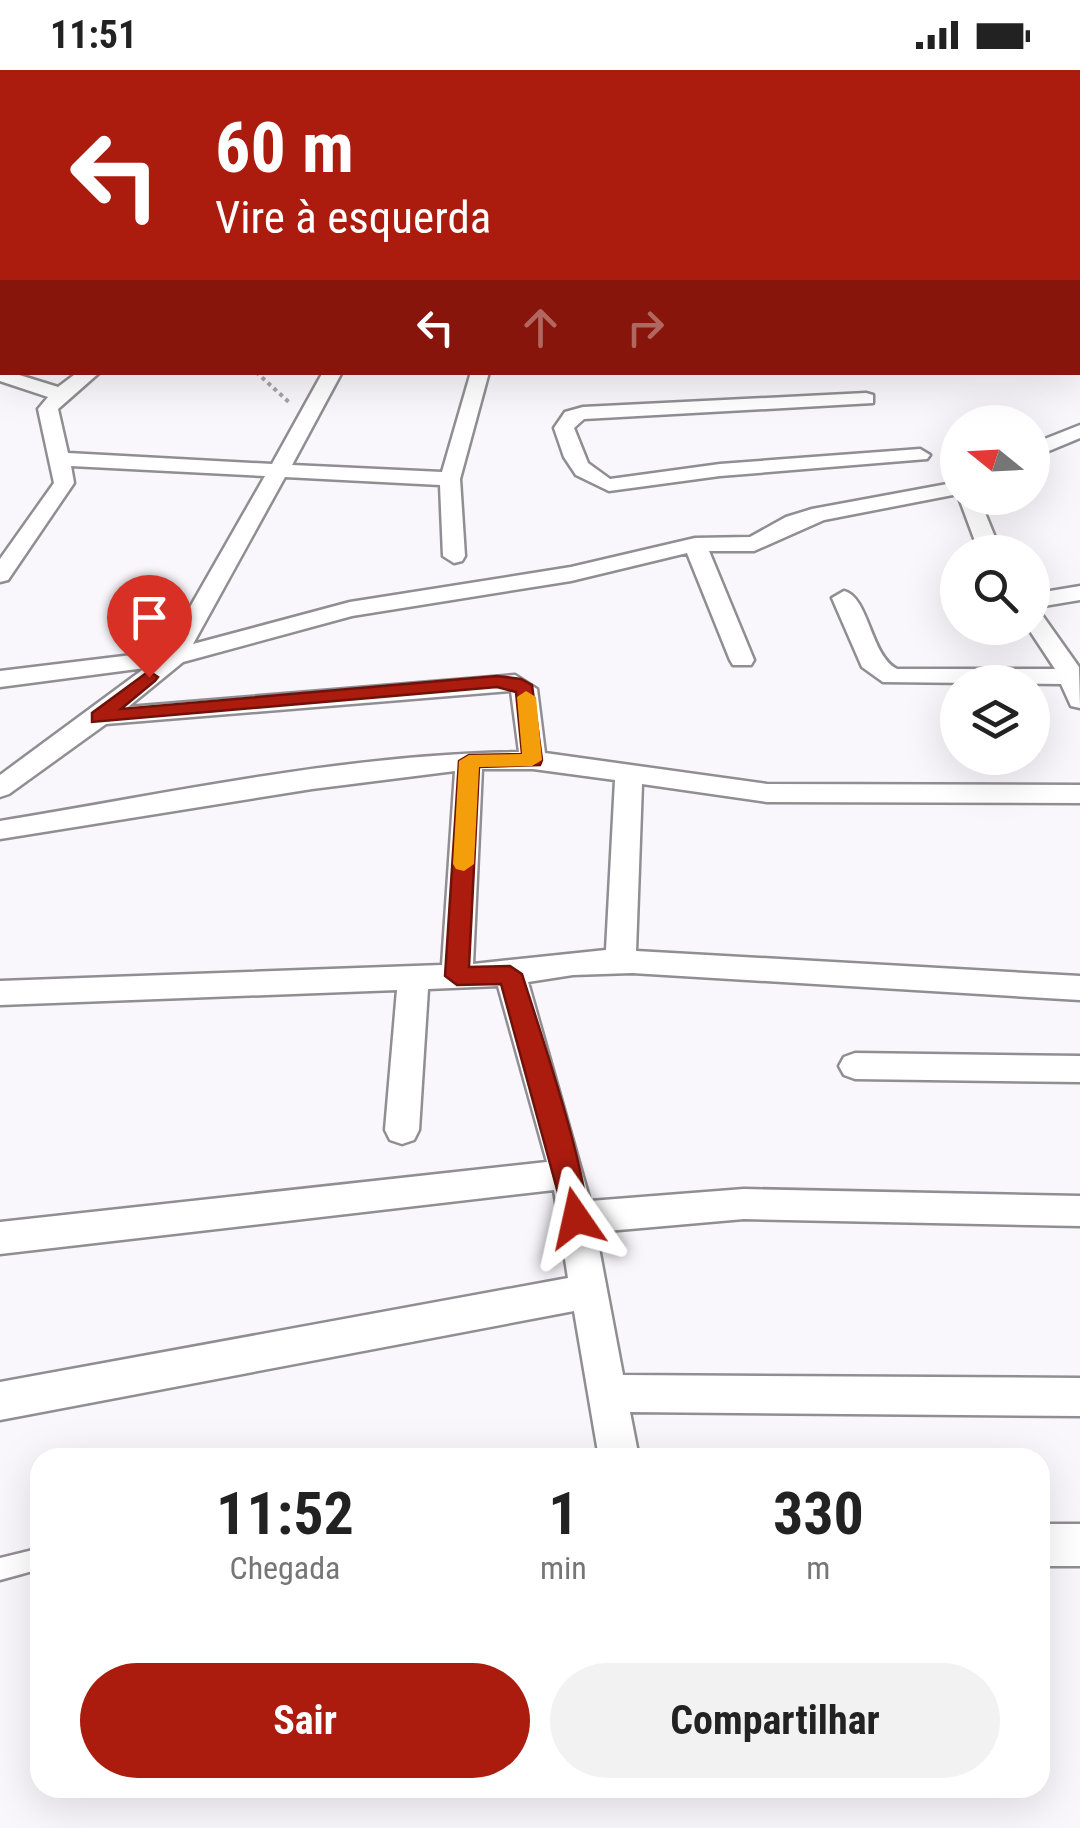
<!DOCTYPE html>
<html lang="pt">
<head>
<meta charset="utf-8">
<style>
  body { margin:0; font-family:"Roboto Condensed",sans-serif; background:#f2f2f2; color:#222; height:100vh; display:flex; flex-direction:column; font-size:38px; white-space:nowrap }
  * { box-sizing:border-box; margin:0 }
  p { font-size:32px; color:#767676 }
  .icon { flex:none; width:55px; height:55px; fill:none; stroke:currentColor; stroke-width:2; stroke-linecap:round; stroke-linejoin:round }
  .map { position:relative; flex:1; overflow:hidden }
  .side { position:absolute; left:30px; top:1378px; width:1020px; height:350px; display:flex; flex-direction:column; background:#fff; border-radius:30px; box-shadow:0 10px 40px #0002 }
  .side>* { flex:none }
  .banner { position:absolute; left:0px; top:0px; width:1080px; height:305px; box-shadow:0 10px 40px #0002; background:#ab1b0e; color:#fff; overflow:hidden }
  .needle { width:65px; rotate:288deg }
  .fabs { position:absolute; left:940px; top:335px; display:grid; gap:20px }
  .fabs a { display:grid; place-items:center; width:110px; height:110px; border-radius:50%; background:#fff; box-shadow:0 10px 40px #0002; font-size:50px }
  .pin { position:absolute; display:grid; place-items:center; width:85px; height:85px; color:#fff; margin:-102px -42px; border-radius:50% 50% 50% 0; rotate:-45deg; box-shadow:0 0 10px #0007 }
  .pin .icon { rotate:45deg }
  .me { position:absolute; width:110px; margin:-55px; rotate:349deg; stroke-linejoin:round; filter:drop-shadow(0 0 8px #0008) }
  .turn { display:flex; align-items:center; gap:35px; height:210px; padding:0 50px; font-size:45px }
  .turn .icon { width:130px; height:130px; stroke-width:2.5 }
  .turn b { display:block; font-size:70px; line-height:85px }
  .lanes { display:flex; align-items:center; height:95px; padding:0 50px; background:#0003; justify-content:center; gap:50px; direction:ltr }
  .lanes .off { opacity:.35 }
  .eta { display:flex; justify-content:space-evenly; align-items:center; height:170px; text-align:center }
  .eta b { font-size:60px; font-weight:700; line-height:70px }
  .action { display:flex; gap:20px; margin-top:auto; padding:20px 50px }
  .action a { flex:1; height:115px; border-radius:60px; background:#ab1b0e; color:#fff; font-size:40px; font-weight:700; line-height:115px; text-align:center }
  .action a+a { background:#f2f2f2; color:#222 }
  .status { display:flex; justify-content:space-between; align-items:center; height:70px; padding:0 50px; background:#fff; direction:ltr }
  .status svg { height:28px; fill:currentColor }
  .map>svg:first-child { display:block }
  .lines { fill:none; stroke-linecap:round; stroke-linejoin:round }
  .service-casing { stroke:#908e92; stroke-width:5 }
  .minor-casing { stroke:#908e92; stroke-width:5 }
  .path { stroke:#a4a3a7; stroke-width:4; stroke-dasharray:4 4; stroke-linecap:butt }
  .service { fill:#fff; fill-rule:evenodd }
  .minor { fill:#fff; fill-rule:evenodd }
  .route { fill:#ab1b0e; stroke:#6f1209; stroke-width:2.5 }
  .slow { fill:#f59e0b }
</style>
</head>
<body>
<div class="status"><b>11:51</b><svg viewBox="0 0 49 12"><path d="M0 12V9h3v3zM5 12V6h3v6zM10 12V3h3v9zM15 12V0h3v12zM26 1h20v11H26zM47 4h2v5h-2z"/></svg></div>
<div class="map">
<svg width="1080" height="1758" viewBox="0 0 1080 1758">
  <rect width="100%" height="100%" fill="#f9f7fc"/>
  <g class="lines">
    <defs>
      <path id="service" d="M33,1480L40,1483V1499L0,1510V1488Z"/>
      <path id="minor" d="M76,0H88V2H76Z
        M245,0H257V2H245Z
        M720,0H732L733,2H721Z
        M939,0H951V2H939Z
        M0,13H2V21H0Z
        M1078,50H1080V58H1078Z
        M0,162H2V172H0Z
        M1078,214H1080V224H1078Z
        M0,299L58,317L78,302H100L58,339L68,383L272,394L323,302H342L292,395L442,402L471,302H489L460,409L465,486L462,491L454,493L443,486L440,415L285,407L193,574L350,532L571,497L695,468L750,467L786,447L812,439L958,412V424L824,450L754,481H709L754,590L751,595H733L730,590L687,483L571,511L352,546L183,592L128,637L515,605L537,619L545,683L767,714L1080,715V733L767,732L642,714L636,881L1080,906V930L632,903L573,905L528,912L590,1131L744,1119L1080,1126V1156L744,1149L596,1162L623,1305L1080,1308V1346L630,1342L639,1388H599L574,1241L0,1350V1312L568,1208L554,1120L0,1184V1152L547,1092L498,916L428,919L419,1060L414,1070L402,1074L390,1070L385,1060L397,920L0,935V911L442,895L455,701L312,719L0,769V751C171,723 346,684 519,682L511,621L106,654L9,724L0,727V705L145,598L0,617V601L165,581L265,406L71,396L74,413L8,510L0,512V489L54,413L38,339L48,327L0,311ZM482,699H533L615,710L606,880L473,894Z
        M866,323L873,325V333L584,349L574,358L588,393L610,409L720,394L920,379L930,385L927,389L720,406L609,421L576,405L564,387L554,358L565,342L583,337Z
        M1080,355V368L1032,388V374Z
        M959,428H979L1001,482H979Z
        M1080,516V530L1032,538V524Z
        M844,521C869,527 870,585 897,599H1055L1028,558H1032V540L1040,542L1079,597L1080,638L1071,636L1061,614L883,612L862,597L832,528Z
        M855,983L1080,986V1012L855,1009L844,1005L839,996L844,987Z
        M1040,1454H1080V1496H1040Z"/>
    </defs>
    <!-- service casing -->
    <use href="#service" class="service-casing"/>
    <!-- minor casing -->
    <use href="#minor" class="minor-casing"/>
    <!-- path -->
    <path class="path" d="M256,302L291,334"/>
    <!-- service -->
    <use href="#service" class="service"/>
    <!-- minor -->
    <use href="#minor" class="minor"/>
  </g>
  <!-- route -->
  <path class="route" d="M149,601L158,607L155,611L121,639L497,606L521,609L532,615L542,690L540,695L479,697L469,897L510,896L522,904C534,943 598,1130 585,1156L576,1159L567,1156L501,914L457,915L445,906L459,691L469,685L522,684L516,622L497,617L92,652V643Z"/>
  <!-- slow -->
  <path class="slow" d="M526,621L536,627L542,690L532,696L479,697L474,794L464,801L456,799L453,794L459,691L469,685L522,684L517,627Z"/>
</svg>
<div class="fabs">
<a><svg class="needle" viewBox="-14 -14 28 28"><path d="M0-13l5 13h-10z" fill="#e53935"/><path d="M0 13l5-13h-10z" fill="#767676"/></svg></a>
<a><svg class="icon" aria-label="search" viewBox="0 0 24 24"><circle cx="10" cy="10" r="6"/><path d="M15 15l6 6"/></svg></a>
<a><svg class="icon" aria-label="layers" viewBox="0 0 24 24"><path d="M12 4l9 5-9 5-9-5zM3 14l9 5 9-5"/></svg></a>
</div>
<div class="pin" style="left:149px;top:607px;background:#d93025"><svg class="icon" aria-label="arrive" viewBox="0 0 24 24"><path d="M6 21V4h12l-3 4 3 4H6"/></svg></div>
<svg class="me" style="left:576px;top:1148px" viewBox="-20 -20 40 40"><path d="M0-17L14 15 0 8-14 15z" fill="#ab1b0e" stroke="#fff" stroke-width="4"/></svg>
<div class="banner">
<div class="turn"><svg class="icon" aria-label="left" viewBox="0 0 24 24"><path d="M17 20v-9H6M10 6l-5 5 5 5"/></svg><div><b>60 m</b>Vire à esquerda</div></div>
<div class="lanes"><svg class="icon" aria-label="left" viewBox="0 0 24 24"><path d="M17 20v-9H6M10 6l-5 5 5 5"/></svg><svg class="icon off" aria-label="ahead" viewBox="0 0 24 24"><path d="M12 20V5M6 11l6-6 6 6"/></svg><svg class="icon off" aria-label="right" viewBox="0 0 24 24"><path d="M7 20v-9h11M14 6l5 5-5 5"/></svg></div>
</div>
<section class="side">
<div class="eta">
<div><b>11:52</b><p>Chegada</p></div>
<div><b>1</b><p>min</p></div>
<div><b>330</b><p>m</p></div>
</div>
<div class="action"><a>Sair</a><a>Compartilhar</a></div>
</section>
</div>
</body>
</html>
